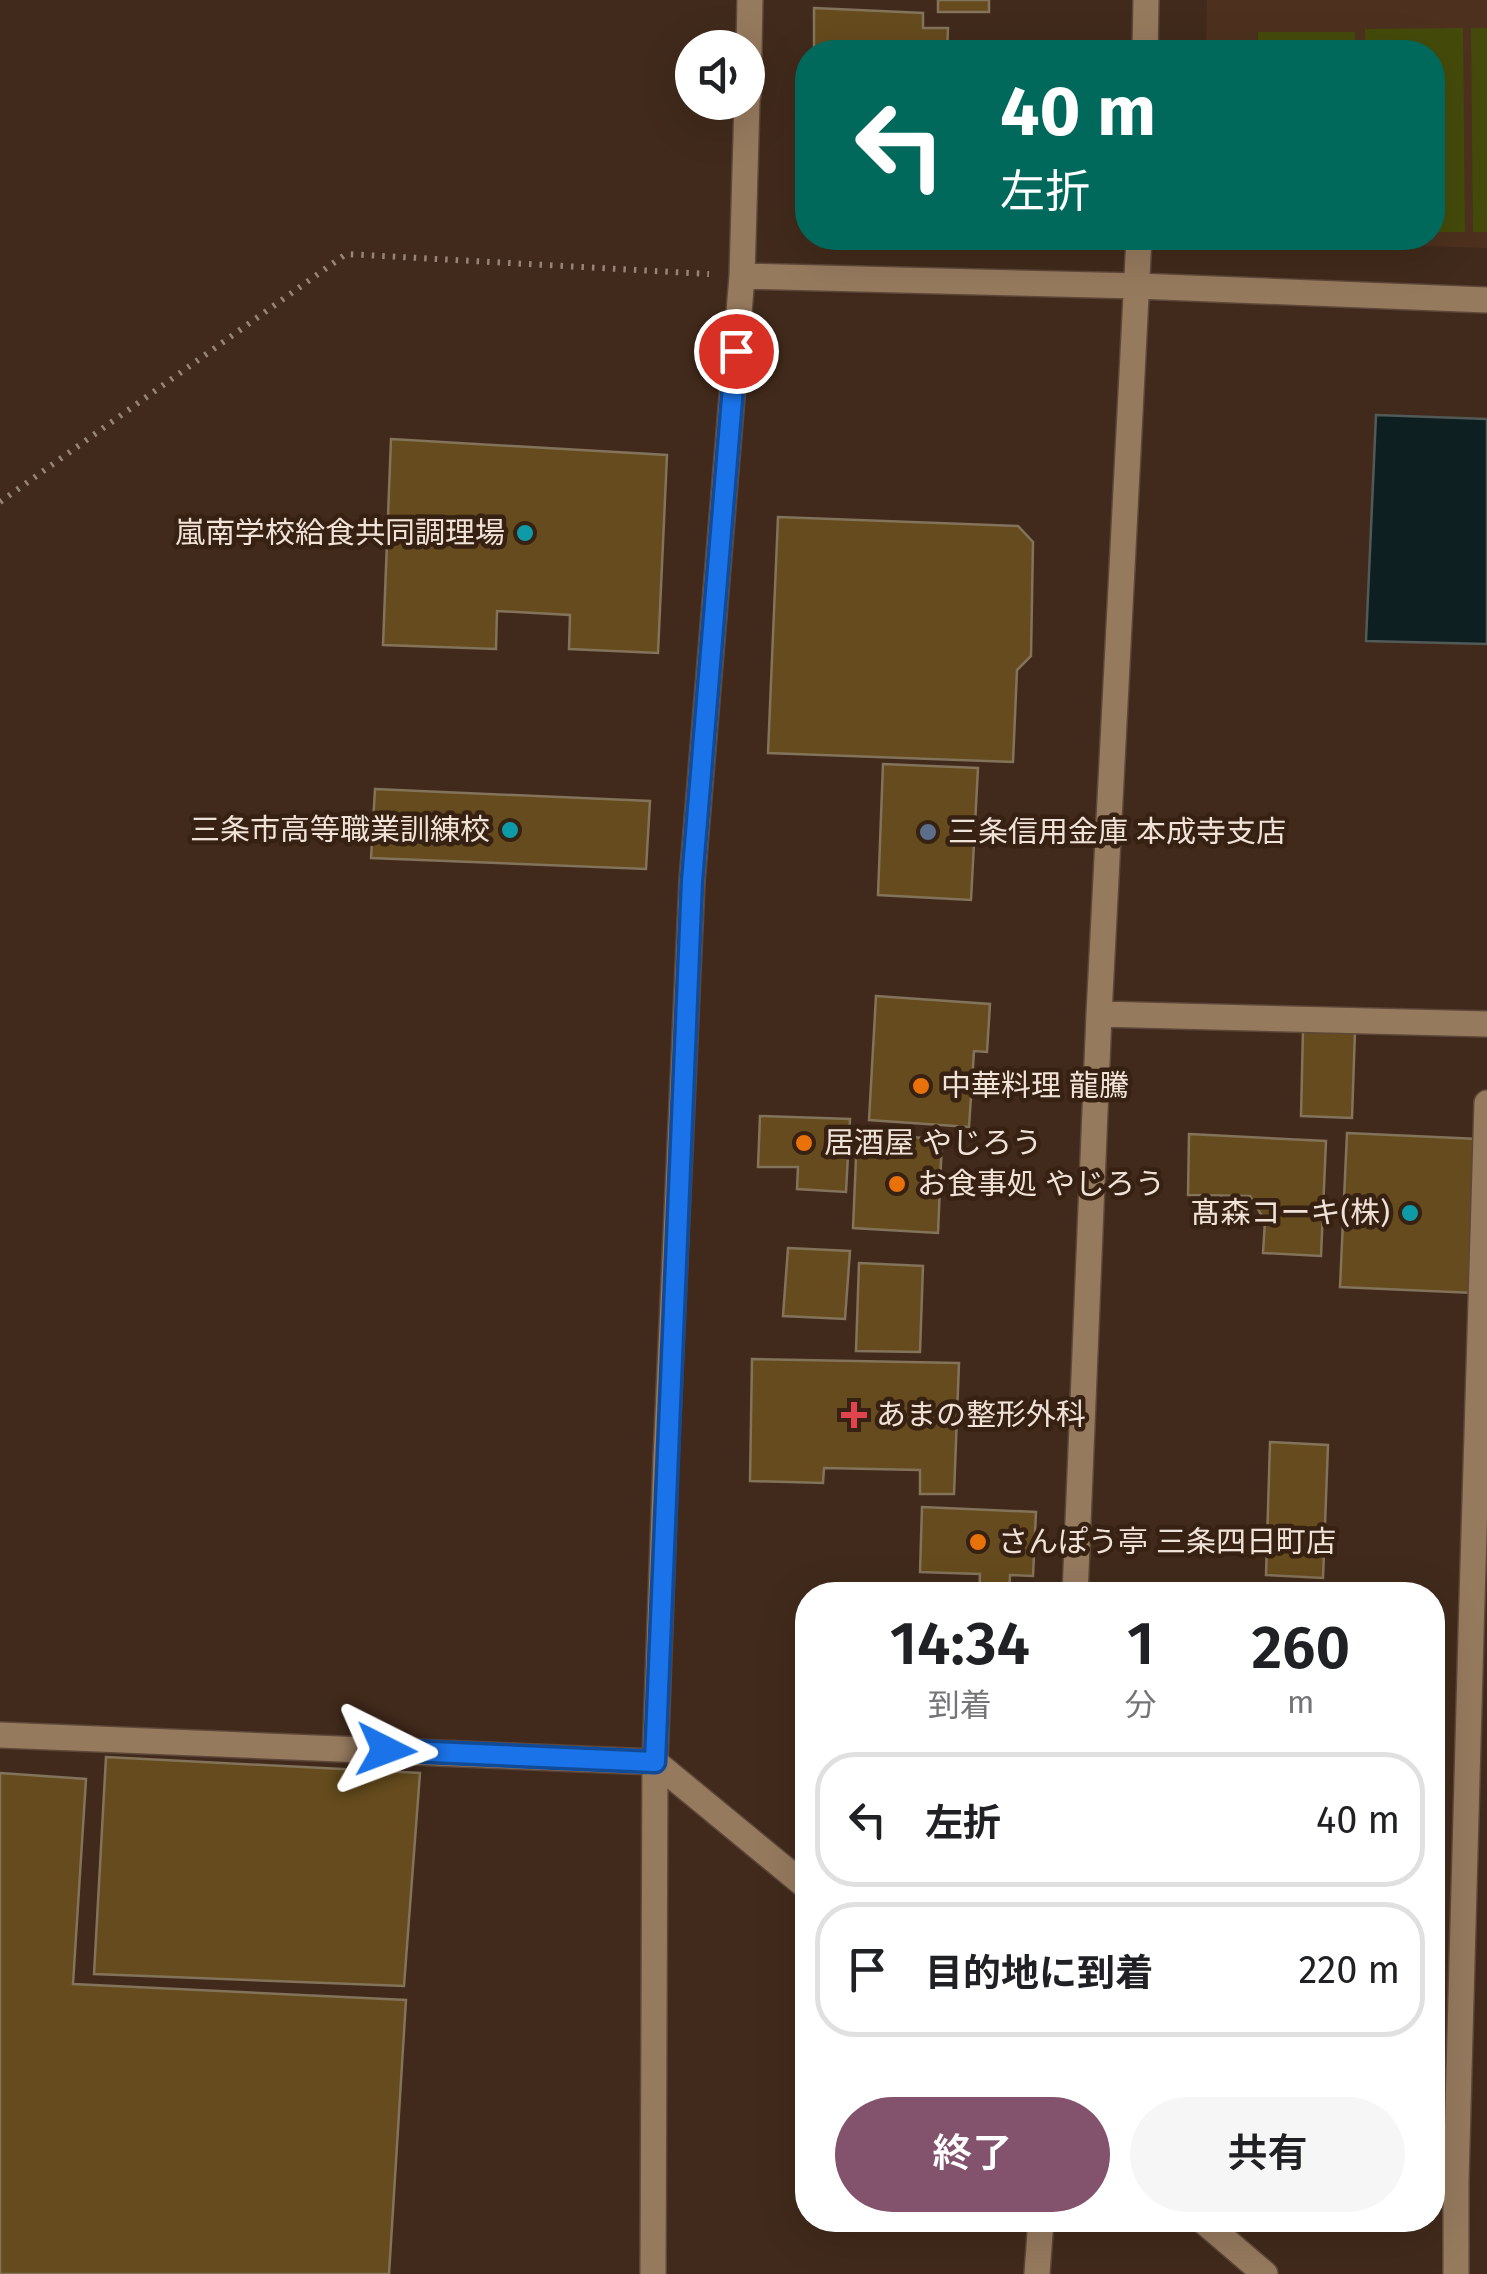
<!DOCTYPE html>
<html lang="ja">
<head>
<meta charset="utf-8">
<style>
  body { margin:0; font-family:"Fira Sans","Noto Sans JP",sans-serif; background:#f6f6f6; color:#202124; height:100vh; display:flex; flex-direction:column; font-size:38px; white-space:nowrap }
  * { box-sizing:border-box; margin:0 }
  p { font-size:32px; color:#757577 }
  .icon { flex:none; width:55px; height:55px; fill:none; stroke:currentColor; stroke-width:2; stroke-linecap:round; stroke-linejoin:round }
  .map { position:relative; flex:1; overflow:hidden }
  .side { position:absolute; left:795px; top:1582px; width:650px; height:650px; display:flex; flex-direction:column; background:#fff; border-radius:40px; box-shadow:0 10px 40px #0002 }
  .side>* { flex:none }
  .banner { position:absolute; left:795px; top:40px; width:650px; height:210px; border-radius:40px; box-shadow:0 10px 40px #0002; background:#00695c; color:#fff; overflow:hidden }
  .tools { position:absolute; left:675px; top:30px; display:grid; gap:20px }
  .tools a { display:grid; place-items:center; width:90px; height:90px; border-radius:50%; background:#fff; box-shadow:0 10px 40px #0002; font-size:50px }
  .pin { position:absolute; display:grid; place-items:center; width:85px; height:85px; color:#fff; margin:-42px; border:5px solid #fff; border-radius:50%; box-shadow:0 2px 10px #0007 }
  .me { position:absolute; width:110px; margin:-55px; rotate:93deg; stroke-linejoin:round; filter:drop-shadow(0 0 8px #0008) }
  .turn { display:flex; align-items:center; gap:35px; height:210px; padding:0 40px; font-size:45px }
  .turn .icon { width:130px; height:130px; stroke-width:2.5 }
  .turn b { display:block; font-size:70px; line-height:85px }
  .eta { display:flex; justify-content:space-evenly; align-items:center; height:170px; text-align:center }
  .eta b { font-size:60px; font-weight:600; line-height:70px }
  .button { display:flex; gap:20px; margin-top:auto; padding:20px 40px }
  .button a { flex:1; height:115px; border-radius:60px; background:#83526c; color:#fff; font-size:40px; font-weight:600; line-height:115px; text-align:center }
  .button a+a { background:#f6f6f6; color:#202124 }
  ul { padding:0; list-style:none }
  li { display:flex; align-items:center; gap:30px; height:135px; margin:0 20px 15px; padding:0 20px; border:5px solid #e0e0e0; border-radius:40px }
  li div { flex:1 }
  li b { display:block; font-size:38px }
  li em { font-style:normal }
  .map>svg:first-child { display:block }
  .built { fill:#4d311e }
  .green { fill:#444b0a }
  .water { fill:#0e1f21; stroke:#525a58; stroke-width:2.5 }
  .building { fill:#654b1d; stroke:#83735a; stroke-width:2.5 }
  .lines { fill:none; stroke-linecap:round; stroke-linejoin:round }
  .minor-casing { stroke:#5d4739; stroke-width:28 }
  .path { stroke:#978478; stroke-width:6; stroke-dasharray:2.5 8; stroke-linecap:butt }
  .minor { stroke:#967a5e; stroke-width:25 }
  .route-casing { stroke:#114b97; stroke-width:25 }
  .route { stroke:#1a73e8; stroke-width:18 }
  .culture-dot { fill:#0f9aa8; stroke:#362112; stroke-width:4 }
  .service-dot { fill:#5c6f8a; stroke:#362112; stroke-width:4 }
  .food-dot { fill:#e8710a; stroke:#362112; stroke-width:4 }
  .health-dot { fill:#e0444e; stroke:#362112; stroke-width:4 }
  .labels { text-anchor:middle; stroke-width:9; stroke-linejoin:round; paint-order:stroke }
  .poi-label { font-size:30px; fill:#f1e2d8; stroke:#362112; text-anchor:start }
</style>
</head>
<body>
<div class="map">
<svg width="1487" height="2274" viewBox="0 0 1487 2274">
  <rect width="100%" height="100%" fill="#412a1b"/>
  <!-- built -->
  <path class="built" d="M1207,0H1487V248L1203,239L1432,238V52H1206Z"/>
  <!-- green -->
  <path class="green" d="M1463,28L1465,232H1433L1432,52H1365V29Z
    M1471,28H1487V232H1473Z
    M1258,32H1355L1356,52H1258Z"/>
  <!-- water -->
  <path class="water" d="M1376,415L1487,419V644L1366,641Z"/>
  <!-- building -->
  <path class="building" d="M938,0H989V12H938Z
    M814,8L923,13V28H948L947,52H814Z
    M391,439L667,455L658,653L569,649L570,615L497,611L496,649L383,645Z
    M778,517L1018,526L1033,542L1031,656L1017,670L1013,762L768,753Z
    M883,764L978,768L971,900L878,895Z
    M375,789L650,801L646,869L371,858Z
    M876,996L990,1004L987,1052L974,1051L969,1127L869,1120Z
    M1303,1029L1355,1031L1352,1118L1301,1116Z
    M760,1116L850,1119L846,1192L797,1189L798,1167H758Z
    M1347,1133L1478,1139L1474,1293L1340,1287Z
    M857,1134L942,1139L938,1233L853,1228Z
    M1189,1134L1326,1141L1321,1256L1263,1253L1265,1221L1250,1196L1188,1195Z
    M788,1248L850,1251L845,1319L783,1316Z
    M859,1263L923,1266L920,1352L856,1351Z
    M752,1359L959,1363L954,1494H920V1470L824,1468L823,1483L750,1481Z
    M1270,1442L1328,1445L1323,1578L1266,1575Z
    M922,1507L1036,1512L1033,1576L1010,1575L1009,1595H979L980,1574L920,1572Z
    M106,1757L420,1773L404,1986L94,1974Z
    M0,1773L86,1779L73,1984L406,2000L389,2274H0Z"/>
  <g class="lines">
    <defs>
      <path id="minor" d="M1145,52L1146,0
        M748,96L750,0
        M742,276L1138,286L1487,300
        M1099,1014L1487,1024
        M1075,1595L1099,1014L1139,238
        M0,1735L655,1762L808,1888
        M1202,2220L1265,2274
        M653,2274L655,1762L666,1458L692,881L742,276L747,102
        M1037,2274L1041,2220
        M1456,2274V2181L1471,1633L1487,1103"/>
    </defs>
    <!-- minor casing -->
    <use href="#minor" class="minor-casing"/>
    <!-- path -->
    <path class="path" d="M0,502L346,254L709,274"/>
    <!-- minor -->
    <use href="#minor" class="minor"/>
  </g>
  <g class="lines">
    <defs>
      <path id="route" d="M386,1750L655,1762L692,881L736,351"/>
    </defs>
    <!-- route casing -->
    <use href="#route" class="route-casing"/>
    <!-- route -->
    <use href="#route" class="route"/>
  </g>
  <!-- markers -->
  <g class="culture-dot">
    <circle cx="525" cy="533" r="10"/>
    <circle cx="510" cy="830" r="10"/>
    <circle cx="1410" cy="1213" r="10"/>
  </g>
  <circle class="service-dot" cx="928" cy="832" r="10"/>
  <g class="food-dot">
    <circle cx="921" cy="1086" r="10"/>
    <circle cx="804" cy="1143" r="10"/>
    <circle cx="897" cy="1184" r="10"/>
    <circle cx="978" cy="1542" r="10"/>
  </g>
  <path class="health-dot" d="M849 1400h10v10h10v10h-10v10h-10v-10h-10v-10h10z"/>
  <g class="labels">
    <!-- poi labels -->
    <g class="poi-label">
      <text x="505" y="543" text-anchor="end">嵐南学校給食共同調理場</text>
      <text x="490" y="840" text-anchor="end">三条市高等職業訓練校</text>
      <text x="948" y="842">三条信用金庫 本成寺支店</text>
      <text x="941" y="1096">中華料理 龍騰</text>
      <text x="824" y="1153">居酒屋 やじろう</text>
      <text x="917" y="1194">お食事処 やじろう</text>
      <text x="1390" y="1223" text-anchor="end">髙森コーキ(株)</text>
      <text x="876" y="1425">あまの整形外科</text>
      <text x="998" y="1552">さんぽう亭 三条四日町店</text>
    </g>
  </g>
</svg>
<div class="tools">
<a><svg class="icon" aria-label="sound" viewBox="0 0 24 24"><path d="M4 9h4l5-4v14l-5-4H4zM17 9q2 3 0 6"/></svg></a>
</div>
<div class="pin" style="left:736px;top:351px;background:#d93025"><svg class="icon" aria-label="arrive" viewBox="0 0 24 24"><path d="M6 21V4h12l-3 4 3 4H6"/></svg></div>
<svg class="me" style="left:386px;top:1750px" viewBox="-20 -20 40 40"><path d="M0-17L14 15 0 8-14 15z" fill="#1a73e8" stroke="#fff" stroke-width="4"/></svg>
<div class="banner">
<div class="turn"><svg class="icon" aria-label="left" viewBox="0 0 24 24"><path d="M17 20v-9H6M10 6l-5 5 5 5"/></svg><div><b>40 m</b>左折</div></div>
</div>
<section class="side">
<div class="eta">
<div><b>14:34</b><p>到着</p></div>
<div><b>1</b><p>分</p></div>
<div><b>260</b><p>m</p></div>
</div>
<ul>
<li><svg class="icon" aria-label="left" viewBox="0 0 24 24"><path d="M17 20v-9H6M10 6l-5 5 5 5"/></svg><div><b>左折</b></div><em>40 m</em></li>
<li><svg class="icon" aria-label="arrive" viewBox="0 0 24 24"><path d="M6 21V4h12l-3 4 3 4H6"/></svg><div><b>目的地に到着</b></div><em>220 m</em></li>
</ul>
<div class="button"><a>終了</a><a>共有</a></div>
</section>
</div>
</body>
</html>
